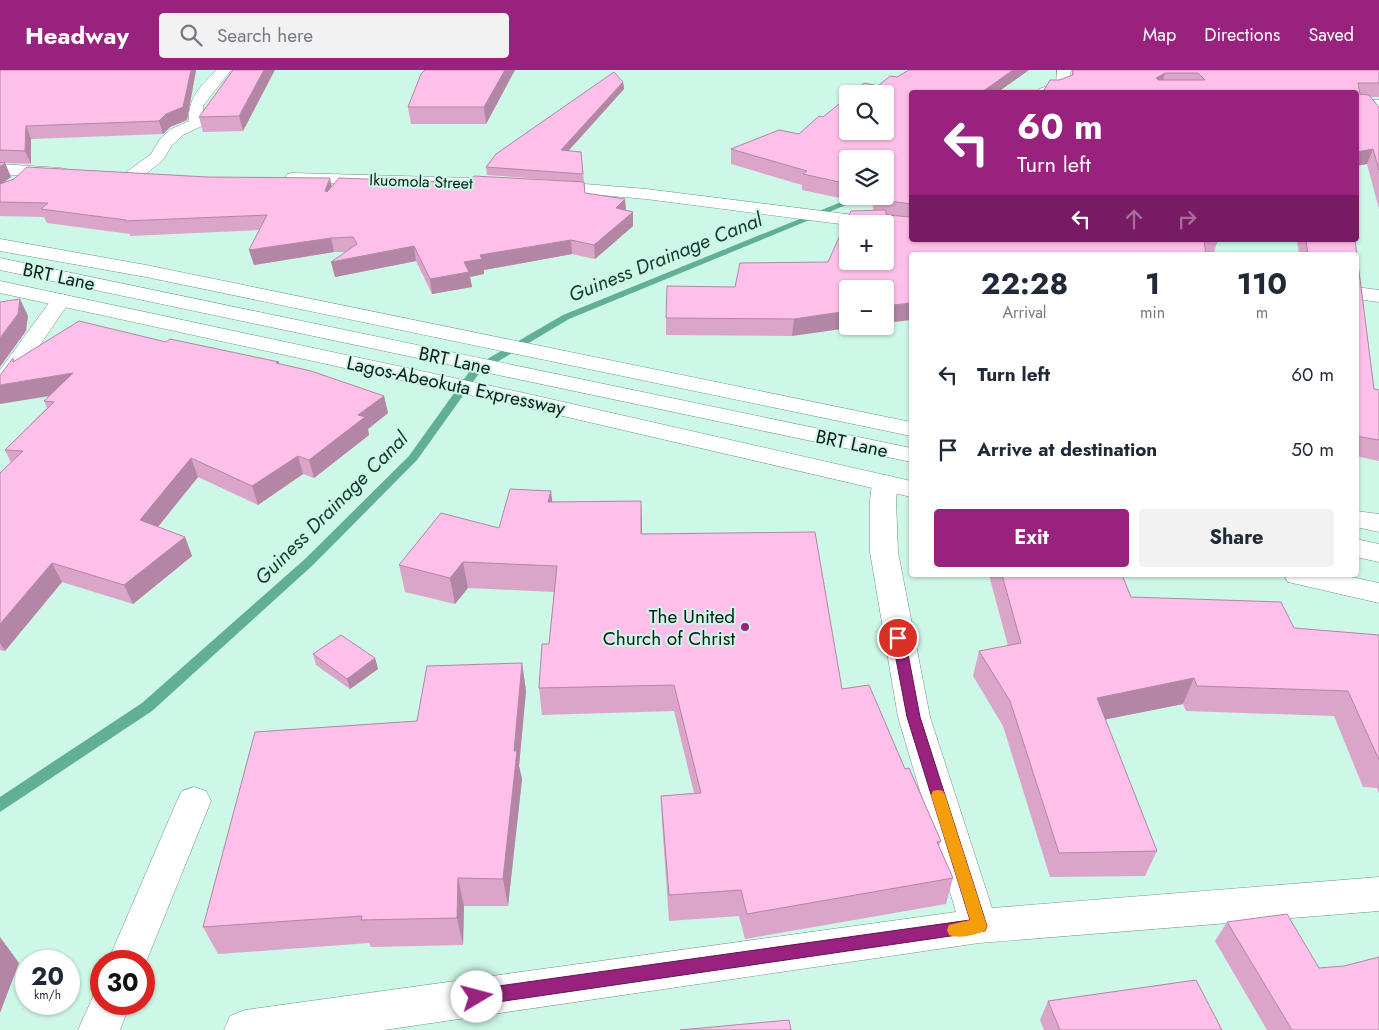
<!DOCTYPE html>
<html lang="en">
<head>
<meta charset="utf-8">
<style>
  body { margin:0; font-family:Jost,sans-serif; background:#f2f2f3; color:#1f2937; height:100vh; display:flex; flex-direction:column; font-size:19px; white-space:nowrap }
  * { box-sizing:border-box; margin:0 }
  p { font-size:16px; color:#747a83 }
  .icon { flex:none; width:28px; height:28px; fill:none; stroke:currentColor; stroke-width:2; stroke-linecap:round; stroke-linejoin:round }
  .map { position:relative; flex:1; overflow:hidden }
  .sheet { position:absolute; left:909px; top:182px; width:450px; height:325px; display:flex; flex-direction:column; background:#fff; border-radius:5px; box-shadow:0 1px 4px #0004 }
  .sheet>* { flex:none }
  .top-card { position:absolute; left:909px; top:20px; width:450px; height:152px; border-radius:5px; box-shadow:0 1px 4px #0004; background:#98227e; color:#fff; overflow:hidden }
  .buttons { position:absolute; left:839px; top:15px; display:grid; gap:10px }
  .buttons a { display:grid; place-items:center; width:55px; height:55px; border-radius:5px; background:#fff; box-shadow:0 1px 4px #0004; font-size:25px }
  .speed { position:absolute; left:15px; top:880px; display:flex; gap:10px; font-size:25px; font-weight:700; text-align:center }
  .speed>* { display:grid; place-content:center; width:65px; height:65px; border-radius:50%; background:#fff; box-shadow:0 1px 4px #0004; line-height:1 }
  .speed small { font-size:12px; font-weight:400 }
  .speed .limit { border:8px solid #d22; background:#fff; color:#111 }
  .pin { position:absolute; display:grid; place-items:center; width:42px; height:42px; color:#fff; margin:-21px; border:2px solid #fff; border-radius:50%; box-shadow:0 1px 5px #0007 }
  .me { position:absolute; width:55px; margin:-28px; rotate:82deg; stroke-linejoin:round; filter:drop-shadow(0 0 4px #0008) }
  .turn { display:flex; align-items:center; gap:18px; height:105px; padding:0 25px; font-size:22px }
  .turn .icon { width:65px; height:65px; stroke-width:2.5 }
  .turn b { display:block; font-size:35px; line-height:42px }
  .lanes { display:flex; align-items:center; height:48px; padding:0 25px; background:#0003; justify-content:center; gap:25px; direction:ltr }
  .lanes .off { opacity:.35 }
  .eta { display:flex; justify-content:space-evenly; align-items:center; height:85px; text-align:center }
  .eta b { font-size:30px; font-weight:700; line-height:35px }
  .action { display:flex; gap:10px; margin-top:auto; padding:10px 25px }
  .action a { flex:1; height:58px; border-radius:5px; background:#98227e; color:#fff; font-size:20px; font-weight:700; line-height:58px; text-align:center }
  .action a+a { background:#f2f2f3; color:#1f2937 }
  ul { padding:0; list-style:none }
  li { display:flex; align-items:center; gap:15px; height:75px; padding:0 25px }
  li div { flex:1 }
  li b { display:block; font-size:19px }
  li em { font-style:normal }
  header { display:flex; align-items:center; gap:30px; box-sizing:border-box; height:70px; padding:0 25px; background:#98227e; color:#fff }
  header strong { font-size:24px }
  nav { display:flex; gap:28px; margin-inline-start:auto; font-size:18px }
  .search { width:350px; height:45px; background:#f2f2f3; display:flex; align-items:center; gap:12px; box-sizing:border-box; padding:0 18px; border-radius:5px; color:#747a83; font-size:19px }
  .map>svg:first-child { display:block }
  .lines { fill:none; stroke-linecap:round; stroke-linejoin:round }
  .stream { fill:#61b095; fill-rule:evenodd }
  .minor-casing { stroke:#6f9687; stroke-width:1 }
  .highway-casing { stroke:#6f9687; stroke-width:1 }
  .minor { fill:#fff; fill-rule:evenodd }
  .highway { fill:#fff; fill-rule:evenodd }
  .wall { fill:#daa5c9; fill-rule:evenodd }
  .shaded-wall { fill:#b286a4 }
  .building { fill:#fec0ea; stroke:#b286a4; fill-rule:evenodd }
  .route { fill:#98227e; stroke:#631652 }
  .slow { fill:#f59e0b }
  .poi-dot { fill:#98227e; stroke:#cdf7e6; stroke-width:2 }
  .labels { text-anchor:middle; stroke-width:4; stroke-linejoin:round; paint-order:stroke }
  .far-street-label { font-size:16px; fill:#0d1d17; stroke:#cdf7e6 }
  .street-label { font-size:19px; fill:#0d1d17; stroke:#cdf7e6 }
  .poi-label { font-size:19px; fill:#0d1d17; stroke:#cdf7e6; text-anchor:end }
  .water-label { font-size:20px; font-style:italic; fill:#153a2e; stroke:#cdf7e6 }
</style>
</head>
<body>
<header>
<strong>Headway</strong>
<div class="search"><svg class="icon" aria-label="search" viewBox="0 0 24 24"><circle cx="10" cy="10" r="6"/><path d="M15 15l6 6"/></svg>Search here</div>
<nav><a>Map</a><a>Directions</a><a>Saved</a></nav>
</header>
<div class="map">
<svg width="1379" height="960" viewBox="0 0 1379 960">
  <rect width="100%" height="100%" fill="#cdf7e6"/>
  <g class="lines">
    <!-- stream -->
    <path class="stream" d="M856,126H868L569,249L480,302L417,390L313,495L152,641L0,742V727L142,633L305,489L409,386L472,298L563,245Z"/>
    <defs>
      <path id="minor" d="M216,0H231L203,36L205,53L202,56L183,65L172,75L163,90L137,111H125L123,107L125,103L151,84L160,69L171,59L189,51C188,26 201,17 216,0Z
        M1057,0H1071L1068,18L1056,22H1037L1039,19L1056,13Z
        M1356,29L1379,30V38L1356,37Z
        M0,94L60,98L66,99L68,103L66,107L60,108L0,104Z
        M293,103L507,109L513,110L516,114L513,118L507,119L287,112L285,108L287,104Z
        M548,111L646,119L911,152V162L885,159V154L848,155L646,129L542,120L539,116L542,112Z
        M0,188L911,378V392L0,200Z
        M1356,217L1379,220V232L1356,229Z
        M61,224L68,226L71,230L8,321L0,323V300L54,226Z
        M885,405L894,407L898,413L896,430L898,482L930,647L992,838L1379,807V841L979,873L384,960H224L230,946L245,940L956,842L898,647L870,482V430L872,413L876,407Z
        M1356,469L1379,474V492L1356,487Z
        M194,717L206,721L211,731L144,897V891H108L177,731L182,721Z
        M101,918V934H130L120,960H78L96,920Z"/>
      <path id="highway" d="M0,169L146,195L911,352V366L146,207L0,181Z
        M0,211L524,323L911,411V427L524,337L0,223Z
        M1356,441L1379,444V462L1356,457Z
        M1284,505H1342L1379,513V533L1288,512Z"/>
    </defs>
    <!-- minor casing -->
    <use href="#minor" class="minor-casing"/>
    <!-- highway casing -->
    <use href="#highway" class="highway-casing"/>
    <!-- minor -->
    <use href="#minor" class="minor"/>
    <!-- highway -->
    <use href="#highway" class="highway"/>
  </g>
  <!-- wall -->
  <path class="wall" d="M0,0H196L187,50L170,57L163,64L31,69V94L5,93L11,107L2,113L332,116L445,112V114L578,112L487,105L486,97L623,12L624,19L568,81L581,82L585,123L625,129L626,140L633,142V156L595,189L572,184L484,200V204L470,207L472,217L432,224L416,191L335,207L346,182H334L254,195L249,180L259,160L130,166V164L47,153L44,147L0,146Z
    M233,0L243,61L203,62L199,47Z
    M425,0H515L486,54H411L408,37Z
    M909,0H1029L998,22H911V170H1218L1213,185H911L792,266L666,265V248L735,217L828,192L873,140V135L802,120V115L731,94V79L799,64L823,47L878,16L897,7ZM848,89H885V126H848Z
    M1072,0H1379V27H1370L1379,37V139L1367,94L1356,96V22L1059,10L1072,5Z
    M1297,170H1355L1374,319L1379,320V391L1356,386V185H1299Z
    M166,272L279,292V294L384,326L388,343L368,359L369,365L314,408L303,404L258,435L198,407L158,457L185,467L192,486L133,534L62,512L5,581L0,580V403L11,393L5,380L47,338L44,331L49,326L1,304L13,288L14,291Z
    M641,431L642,464L842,619L905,699L941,771L939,776L953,808L946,834L745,869L739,846L669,851L662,752L661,726L694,723L674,641L542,645L539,618L549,574L554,522L468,518L455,534L405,522L399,495L499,458L552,432Z
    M989,505H1122L1131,527L1294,558L1379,565V723L1377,718L1363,717L1334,646L1186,641L1183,634L1105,649L1157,781L1145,806L1050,807L1003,656L973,606L979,581L1008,576Z
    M313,584L375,588L378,599L350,619L316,595Z
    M522,593L526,621L519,696L522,709L508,836H464L463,875L371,877L369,873L218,884L203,857L417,651Z
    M1227,852L1379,960H1267L1215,871Z
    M1048,931L1222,960H1044L1040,950Z"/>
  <!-- shaded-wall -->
  <path class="shaded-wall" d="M191,0H196L187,50L170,57L163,64L159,51Z
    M264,0H275L243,61L239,46Z
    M505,0H515L486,54L484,37Z
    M1013,0H1029L998,22H982Z
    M1165,3L1161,16L1156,8Z
    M623,12L624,19L562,88L561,80Z
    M26,56L31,69V94L25,81Z
    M1373,79L1367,94L1356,96V82Z
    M5,93L11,107L0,115V97Z
    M330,108L333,122L328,135L325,121Z
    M625,129L626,143L616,138Z
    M633,142V156L595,189L594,175Z
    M331,168L334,182L254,195L249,180Z
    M571,170L572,184L484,200V204L470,207L472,217L432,224L430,209L480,185Z
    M414,176L416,191L335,207L331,192Z
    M20,229L28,246L26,261L0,297V268Z
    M911,233V250L885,253V236Z
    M848,241V256H863L792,266L794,249Z
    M73,303L80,321L0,334V315Z
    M384,326L388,343L368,359L369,365L314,408L309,390L358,345Z
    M298,386L303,404L258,435L252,416Z
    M191,388L198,407L148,469L140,450Z
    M551,421L554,446L548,432Z
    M641,431L642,456V490L641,464Z
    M185,467L192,486L133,534L124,515Z
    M463,492L468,518L455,534L450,508Z
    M52,493L62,512L5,581L0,573V554Z
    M375,588L378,599L350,619L347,609Z
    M522,593L526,621L519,696L522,709L508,836L503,809L514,681Z
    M1194,608L1183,634L1088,653L1097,628Z
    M458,808L464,836L463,875L457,848Z
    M0,867L19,893L0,943Z"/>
  <!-- building -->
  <path class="building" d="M0,0H191L183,37L166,44L159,51L26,56L25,81L0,80Z
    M233,0H264L239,46L199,47Z
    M425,0H505L484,37H408L421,4Z
    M909,0H1013L982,22H911V134L874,129L881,126H885V125L889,123L885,122V89H848V114L803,104L807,101L731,79L779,60L799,64L819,46L823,47L848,27V61H885V24H851L864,13L878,16L890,6L897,7Z
    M1073,0H1379V13H1358L1360,24L1369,25L1379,37V100L1373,79L1356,82V22H1043L1050,10H1059L1073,5ZM1165,3H1198L1205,10H1158L1156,8Z
    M614,2L623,12L561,80L581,82L583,104L486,97L496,84Z
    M0,92L5,93L0,97Z
    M27,97L207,107L330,108L325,121L327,122L339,108L445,112L444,115L447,112H469L474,106L584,112L585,123L625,129L616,138L633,142L594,175L571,170L480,185L482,189L464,192L469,202L430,209L414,176L331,192L357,174L353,167L331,168L249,180L267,145L125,151L126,150L41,139L48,133L0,132V114L14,109Z
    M885,140L887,145L911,147V170H1204L1206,185H911V233L885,236V219H848V241L794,249L666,248L667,216L735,217L740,193L828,192L851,141ZM848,154H885V191H848Z
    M1306,170H1355L1374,319L1379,320V370L1356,366V185H1308Z
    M20,229L18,244L0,268V232Z
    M79,251L166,272L170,269L279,292L276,293L311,301L384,326L358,345L365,347L309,390L298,386L252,416L191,388L140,450L185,467L124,515L52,493L0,554V403L23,381L5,380L54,332L44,331L73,303L0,315V305L1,304L13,288V292Z
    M510,419L551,421L548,432L641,431V464L815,462L842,619L869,615L905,699L909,698L941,771L937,772L953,808L747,844L741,820L669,825L661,726L701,723L674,615L539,618L542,574H549L557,496L463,492L450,508L399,495L441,443L499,458Z
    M1002,505H1122L1131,527L1281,532L1294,558L1379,565V690L1348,621L1197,616L1194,608L1097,628L1157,781L1059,783L1010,631L979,581L1021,573Z
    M341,565L375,588L347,609L313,584Z
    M522,593L514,681H517L503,809L458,808L457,848L361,850L362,846L203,857L255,662L417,651L427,596Z
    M1287,844L1319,898L1344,896L1379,887V960H1292L1227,852Z
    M1196,910L1222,960H1060L1048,931Z
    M789,950L791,960H680Z"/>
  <!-- route -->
  <path class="route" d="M898,563L905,568L920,647L987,856L985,861L477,935L471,933L469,927L471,922L477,919L970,850L907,647L892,568Z"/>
  <!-- slow -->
  <path class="slow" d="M938,720L943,721L945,725L987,856L985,861C975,865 959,869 949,865L947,860L949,855L970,850L931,725L933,721Z"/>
  <!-- markers -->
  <circle class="poi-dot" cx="745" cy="557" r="5"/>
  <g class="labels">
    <!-- far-street labels -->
    <g class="far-street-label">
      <text transform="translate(421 111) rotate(2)" y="6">Ikuomola Street</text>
    </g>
    <!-- street labels -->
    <g class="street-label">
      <text transform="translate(59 206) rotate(12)" y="7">BRT Lane</text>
      <text transform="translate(455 290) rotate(12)" y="7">BRT Lane</text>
      <text transform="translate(456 315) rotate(12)" y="7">Lagos-Abeokuta Expressway</text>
      <text transform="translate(852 373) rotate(12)" y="7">BRT Lane</text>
    </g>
    <!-- poi labels -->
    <g class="poi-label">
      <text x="735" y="553">The United<tspan x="735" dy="22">Church of Christ</tspan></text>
    </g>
    <!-- water labels -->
    <g class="water-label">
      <text transform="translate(665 187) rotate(-22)" y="7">Guiness Drainage Canal</text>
      <text transform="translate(331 438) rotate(-45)" y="7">Guiness Drainage Canal</text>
    </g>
  </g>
</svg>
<div class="buttons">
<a><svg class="icon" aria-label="search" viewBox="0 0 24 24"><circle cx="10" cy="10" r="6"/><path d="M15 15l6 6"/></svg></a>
<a><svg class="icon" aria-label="layers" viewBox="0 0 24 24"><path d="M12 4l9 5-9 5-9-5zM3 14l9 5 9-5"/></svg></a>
<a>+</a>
<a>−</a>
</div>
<div class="speed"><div>20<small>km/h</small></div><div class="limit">30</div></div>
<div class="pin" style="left:898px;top:568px;background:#d93025"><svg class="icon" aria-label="arrive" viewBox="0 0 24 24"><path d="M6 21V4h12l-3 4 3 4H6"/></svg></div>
<svg class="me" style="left:477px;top:927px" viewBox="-20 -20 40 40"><circle r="19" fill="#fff"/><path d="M0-13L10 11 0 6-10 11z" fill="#98227e"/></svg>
<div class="top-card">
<div class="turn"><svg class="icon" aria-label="left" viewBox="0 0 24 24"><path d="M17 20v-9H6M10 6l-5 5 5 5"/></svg><div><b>60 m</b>Turn left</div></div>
<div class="lanes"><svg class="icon" aria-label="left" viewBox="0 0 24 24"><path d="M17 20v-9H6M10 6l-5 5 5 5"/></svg><svg class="icon off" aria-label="ahead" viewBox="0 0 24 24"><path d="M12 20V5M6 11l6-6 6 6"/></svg><svg class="icon off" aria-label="right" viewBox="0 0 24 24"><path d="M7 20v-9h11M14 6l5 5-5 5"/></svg></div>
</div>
<section class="sheet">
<div class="eta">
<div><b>22:28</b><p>Arrival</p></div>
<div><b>1</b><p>min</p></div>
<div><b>110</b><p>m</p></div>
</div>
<ul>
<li><svg class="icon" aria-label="left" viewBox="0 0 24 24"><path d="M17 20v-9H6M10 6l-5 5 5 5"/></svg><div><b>Turn left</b></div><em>60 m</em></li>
<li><svg class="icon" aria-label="arrive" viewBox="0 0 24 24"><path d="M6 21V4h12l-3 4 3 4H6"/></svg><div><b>Arrive at destination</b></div><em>50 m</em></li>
</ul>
<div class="action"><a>Exit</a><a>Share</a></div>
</section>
</div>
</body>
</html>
